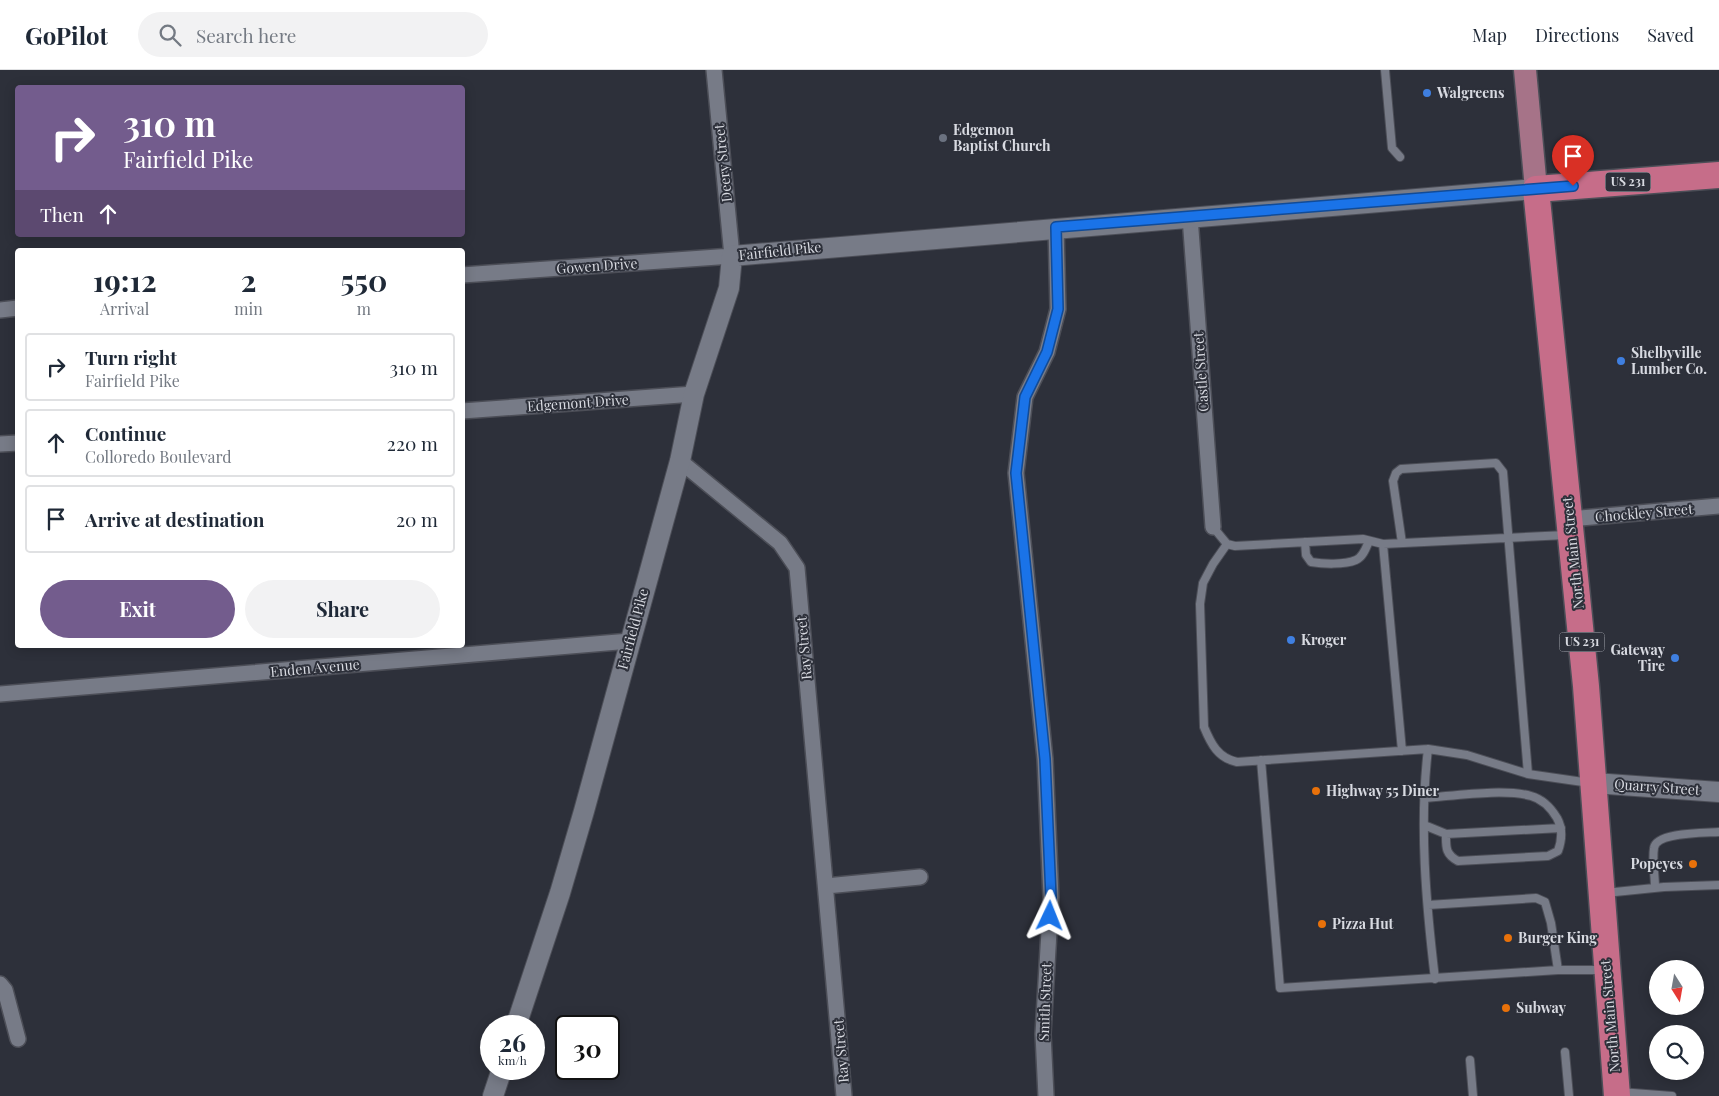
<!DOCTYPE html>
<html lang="en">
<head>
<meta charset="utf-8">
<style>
  body { margin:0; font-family:"Playfair Display",serif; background:#f2f2f3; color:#1f2937; height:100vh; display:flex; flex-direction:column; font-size:19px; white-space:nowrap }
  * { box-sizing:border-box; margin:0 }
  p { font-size:16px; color:#747a83 }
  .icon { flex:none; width:28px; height:28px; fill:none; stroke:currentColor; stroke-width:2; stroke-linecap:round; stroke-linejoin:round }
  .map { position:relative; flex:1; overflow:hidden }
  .details { position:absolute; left:15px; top:178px; width:450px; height:400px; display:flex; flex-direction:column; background:#fff; border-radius:5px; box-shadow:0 2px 12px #0003 }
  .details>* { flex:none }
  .hud { position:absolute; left:15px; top:15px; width:450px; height:152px; border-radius:5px; box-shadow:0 2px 12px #0003; background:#735c8d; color:#fff; overflow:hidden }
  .needle { width:32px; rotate:169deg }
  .tools { position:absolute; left:1649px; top:890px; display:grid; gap:10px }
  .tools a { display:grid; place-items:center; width:55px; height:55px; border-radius:50%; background:#fff; box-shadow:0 2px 12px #0003; font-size:25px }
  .speed { position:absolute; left:480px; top:945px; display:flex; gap:10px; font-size:25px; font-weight:700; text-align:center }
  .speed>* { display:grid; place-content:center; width:65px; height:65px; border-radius:50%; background:#fff; box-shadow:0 2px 12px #0003; line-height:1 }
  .speed small { font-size:12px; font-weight:400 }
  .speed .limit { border:2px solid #111; border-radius:8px; background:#fff; color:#111 }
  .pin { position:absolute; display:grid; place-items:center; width:42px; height:42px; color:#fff; margin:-51px -21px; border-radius:50% 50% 50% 0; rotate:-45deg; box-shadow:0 0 5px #0007 }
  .pin .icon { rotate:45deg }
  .me { position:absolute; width:55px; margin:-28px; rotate:2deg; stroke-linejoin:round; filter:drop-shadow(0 0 4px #0008) }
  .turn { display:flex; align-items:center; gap:18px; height:105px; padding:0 25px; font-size:22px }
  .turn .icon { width:65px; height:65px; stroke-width:2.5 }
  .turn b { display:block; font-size:35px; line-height:42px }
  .then { display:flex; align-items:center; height:48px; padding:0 25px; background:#0003; gap:10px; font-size:19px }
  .eta { display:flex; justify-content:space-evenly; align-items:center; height:85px; text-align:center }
  .eta b { font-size:30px; font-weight:700; line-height:35px }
  .cta { display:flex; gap:10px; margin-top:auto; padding:10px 25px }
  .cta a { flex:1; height:58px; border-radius:30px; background:#735c8d; color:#fff; font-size:20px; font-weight:700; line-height:58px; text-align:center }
  .cta a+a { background:#f2f2f3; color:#1f2937 }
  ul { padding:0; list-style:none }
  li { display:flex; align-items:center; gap:15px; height:68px; margin:0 10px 8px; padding:0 15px; border:2px solid #e0e1e3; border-radius:5px }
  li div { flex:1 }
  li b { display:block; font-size:19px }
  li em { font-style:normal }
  header { display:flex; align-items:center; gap:30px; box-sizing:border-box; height:70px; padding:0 25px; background:#fff; border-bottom:1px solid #e0e1e3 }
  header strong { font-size:24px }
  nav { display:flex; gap:28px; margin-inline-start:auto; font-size:18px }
  .search { width:350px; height:45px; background:#f2f2f3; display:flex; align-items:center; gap:12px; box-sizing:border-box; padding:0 18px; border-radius:28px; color:#747a83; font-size:19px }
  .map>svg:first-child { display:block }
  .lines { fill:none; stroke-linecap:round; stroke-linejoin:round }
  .lane-casing { stroke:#4c4e57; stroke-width:10 }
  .street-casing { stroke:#4c4e57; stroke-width:18 }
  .secondary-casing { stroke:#4c4e57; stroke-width:22 }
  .primary-casing { stroke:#4c4e57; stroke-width:25 }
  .highway-casing { stroke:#4c4e57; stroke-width:29 }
  .lane { stroke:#777b87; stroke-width:8 }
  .street { stroke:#777b87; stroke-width:15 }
  .secondary { stroke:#777b87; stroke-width:20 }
  .primary { stroke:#a67388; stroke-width:22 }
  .highway { stroke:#c66d89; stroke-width:26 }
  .route-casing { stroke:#114b97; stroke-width:12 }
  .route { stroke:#1a73e8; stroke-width:9 }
  .shop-dot { fill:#3f7fe0; stroke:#2d303a; stroke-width:2 }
  .worship-dot { fill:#6b7280; stroke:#2d303a; stroke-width:2 }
  .food-dot { fill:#e8710a; stroke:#2d303a; stroke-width:2 }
  .labels { text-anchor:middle; stroke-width:4; stroke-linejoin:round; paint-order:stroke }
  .shield { fill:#2d303a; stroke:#a5a7af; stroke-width:1 }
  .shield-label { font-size:12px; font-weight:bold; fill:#d8dae1 }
  .poi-label { font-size:14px; font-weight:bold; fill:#d8dae1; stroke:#2d303a; text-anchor:start }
  .street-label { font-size:14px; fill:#d8dae1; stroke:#2d303a }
</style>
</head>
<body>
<header>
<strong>GoPilot</strong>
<div class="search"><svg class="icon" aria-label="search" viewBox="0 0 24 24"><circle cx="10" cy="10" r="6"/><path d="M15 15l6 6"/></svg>Search here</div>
<nav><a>Map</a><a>Directions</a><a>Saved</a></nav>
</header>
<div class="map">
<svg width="1719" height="1026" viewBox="0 0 1719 1026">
  <rect width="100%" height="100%" fill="#2d303a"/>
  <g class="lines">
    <defs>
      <path id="lane" d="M1385,0L1392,78L1400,87
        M1213,457L1227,474L1235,476L1363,469L1383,474L1566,465
        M1305,472L1306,485L1311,492C1323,494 1344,495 1356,490C1363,487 1366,478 1369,471
        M1402,473L1393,411L1396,403L1401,399L1496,393L1503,402L1528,704
        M1227,474L1213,494L1203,513L1200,534L1204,657C1211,674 1218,688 1237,692L1428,679L1467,685L1528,704L1590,713
        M1383,474L1402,681
        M1428,679C1419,755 1426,833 1435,909
        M1261,690L1280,918L1558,900H1604
        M1424,728C1453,726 1504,718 1531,726C1542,729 1551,738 1557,748C1563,759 1562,770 1558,781L1548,786L1458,791C1445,784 1446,777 1446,764
        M1424,755L1446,764L1561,758
        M1655,818C1655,805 1652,791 1654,778C1656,762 1705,763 1719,762
        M1605,823L1664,817L1719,815
        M1428,835L1536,828L1545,832L1551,853L1558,900
        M1565,982L1569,1026
        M1470,990L1473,1026
        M1620,1022L1672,1026"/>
      <path id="street" d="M1190,147L1213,457
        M462,205L732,186L714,0
        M0,240L18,238
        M462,341L694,324
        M0,374L18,373
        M680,391L780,473L797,498L844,1026
        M1569,449L1719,436
        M0,624L630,571
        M826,816L920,807
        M0,914L5,920L18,969
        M1046,1026L1043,964L1051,827L1045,689L1016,403L1025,327L1047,282L1058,239L1056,157"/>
      <path id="secondary" d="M1594,713L1719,722
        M516,956L560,823L584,741L680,391L694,324L729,218L732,186L1536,119
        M493,1026L502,999"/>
      <path id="primary" d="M1525,0L1536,119"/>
      <path id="highway" d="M1617,1026L1586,616L1536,119L1719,105"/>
    </defs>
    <!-- lane casing -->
    <use href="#lane" class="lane-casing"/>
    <!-- street casing -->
    <use href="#street" class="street-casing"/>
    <!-- secondary casing -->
    <use href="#secondary" class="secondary-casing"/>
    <!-- primary casing -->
    <use href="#primary" class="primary-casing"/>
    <!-- highway casing -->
    <use href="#highway" class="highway-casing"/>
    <!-- lane -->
    <use href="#lane" class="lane"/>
    <!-- street -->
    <use href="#street" class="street"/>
    <!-- secondary -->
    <use href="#secondary" class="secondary"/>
    <!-- primary -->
    <use href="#primary" class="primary"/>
    <!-- highway -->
    <use href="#highway" class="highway"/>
  </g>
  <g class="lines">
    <defs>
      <path id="route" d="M1050,846L1051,827L1045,689L1016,403L1025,327L1047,282L1058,239L1056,157L1573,116"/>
    </defs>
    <!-- route casing -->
    <use href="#route" class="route-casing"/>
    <!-- route -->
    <use href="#route" class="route"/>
  </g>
  <!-- markers -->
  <g class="shop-dot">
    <circle cx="1427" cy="23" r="5"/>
    <circle cx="1621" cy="291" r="5"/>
    <circle cx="1291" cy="570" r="5"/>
    <circle cx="1675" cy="588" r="5"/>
  </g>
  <circle class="worship-dot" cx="943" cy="68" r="5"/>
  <g class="food-dot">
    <circle cx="1316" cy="721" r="5"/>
    <circle cx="1693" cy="794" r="5"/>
    <circle cx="1322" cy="854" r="5"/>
    <circle cx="1508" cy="868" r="5"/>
    <circle cx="1506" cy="938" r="5"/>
  </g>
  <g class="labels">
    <!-- shield labels -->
    <g class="shield">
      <rect x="1605.5" y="102.5" width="45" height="19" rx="4"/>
      <rect x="1559.5" y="562.5" width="45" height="19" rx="4"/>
    </g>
    <g class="shield-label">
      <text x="1628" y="116">US 231</text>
      <text x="1582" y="576">US 231</text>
    </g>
    <!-- poi labels -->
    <g class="poi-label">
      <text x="1437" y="28">Walgreens</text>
      <text x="953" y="65">Edgemon<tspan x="953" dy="16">Baptist Church</tspan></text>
      <text x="1631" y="288">Shelbyville<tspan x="1631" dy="16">Lumber Co.</tspan></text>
      <text x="1301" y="575">Kroger</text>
      <text x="1665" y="585" text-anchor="end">Gateway<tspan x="1665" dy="16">Tire</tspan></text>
      <text x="1326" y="726">Highway 55 Diner</text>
      <text x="1683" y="799" text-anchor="end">Popeyes</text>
      <text x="1332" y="859">Pizza Hut</text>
      <text x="1518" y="873">Burger King</text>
      <text x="1516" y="943">Subway</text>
    </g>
    <!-- street labels -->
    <g class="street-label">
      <text transform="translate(723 93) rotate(-96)" y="5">Deery Street</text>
      <text transform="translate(780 181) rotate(-6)" y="5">Fairfield Pike</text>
      <text transform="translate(597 196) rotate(-4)" y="5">Gowen Drive</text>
      <text transform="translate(1201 302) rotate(-94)" y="5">Castle Street</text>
      <text transform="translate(578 333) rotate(-4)" y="5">Edgemont Drive</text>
      <text transform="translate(1644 443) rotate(-5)" y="5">Chockley Street</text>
      <text transform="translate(1573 483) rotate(-96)" y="5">North Main Street</text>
      <text transform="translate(633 559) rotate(-75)" y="5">Fairfield Pike</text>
      <text transform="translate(804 578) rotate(-95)" y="5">Ray Street</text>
      <text transform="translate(315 598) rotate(-5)" y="5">Enden Avenue</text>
      <text transform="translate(1657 717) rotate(4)" y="5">Quarry Street</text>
      <text transform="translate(1045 932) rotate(-88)" y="5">Smith Street</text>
      <text transform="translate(1610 946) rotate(-95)" y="5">North Main Street</text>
      <text transform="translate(841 981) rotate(-95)" y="5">Ray Street</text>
    </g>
  </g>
</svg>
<div class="tools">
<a><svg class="needle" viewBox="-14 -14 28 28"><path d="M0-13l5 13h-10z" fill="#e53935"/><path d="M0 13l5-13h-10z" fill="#747a83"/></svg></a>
<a><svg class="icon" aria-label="search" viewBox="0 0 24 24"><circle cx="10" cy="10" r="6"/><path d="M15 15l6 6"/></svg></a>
</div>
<div class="speed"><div>26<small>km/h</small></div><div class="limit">30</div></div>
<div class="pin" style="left:1573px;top:116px;background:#d93025"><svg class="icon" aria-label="arrive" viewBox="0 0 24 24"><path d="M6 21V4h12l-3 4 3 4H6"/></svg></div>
<svg class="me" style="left:1050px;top:846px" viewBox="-20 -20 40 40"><path d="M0-17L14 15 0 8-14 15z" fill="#1a73e8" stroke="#fff" stroke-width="4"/></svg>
<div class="hud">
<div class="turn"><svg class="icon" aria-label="right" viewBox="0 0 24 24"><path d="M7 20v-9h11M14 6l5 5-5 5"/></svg><div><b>310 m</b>Fairfield Pike</div></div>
<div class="then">Then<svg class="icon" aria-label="ahead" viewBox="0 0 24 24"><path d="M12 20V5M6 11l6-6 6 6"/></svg></div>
</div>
<section class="details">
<div class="eta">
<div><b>19:12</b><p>Arrival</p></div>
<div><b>2</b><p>min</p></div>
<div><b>550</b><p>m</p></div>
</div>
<ul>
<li><svg class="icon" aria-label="right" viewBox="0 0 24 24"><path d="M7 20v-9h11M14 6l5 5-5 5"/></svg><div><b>Turn right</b><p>Fairfield Pike</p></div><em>310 m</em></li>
<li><svg class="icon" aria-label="ahead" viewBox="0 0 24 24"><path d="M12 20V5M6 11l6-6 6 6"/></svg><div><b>Continue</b><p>Colloredo Boulevard</p></div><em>220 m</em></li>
<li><svg class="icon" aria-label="arrive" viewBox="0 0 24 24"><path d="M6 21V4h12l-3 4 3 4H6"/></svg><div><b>Arrive at destination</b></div><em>20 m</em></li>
</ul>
<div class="cta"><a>Exit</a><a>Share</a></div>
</section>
</div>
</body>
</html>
